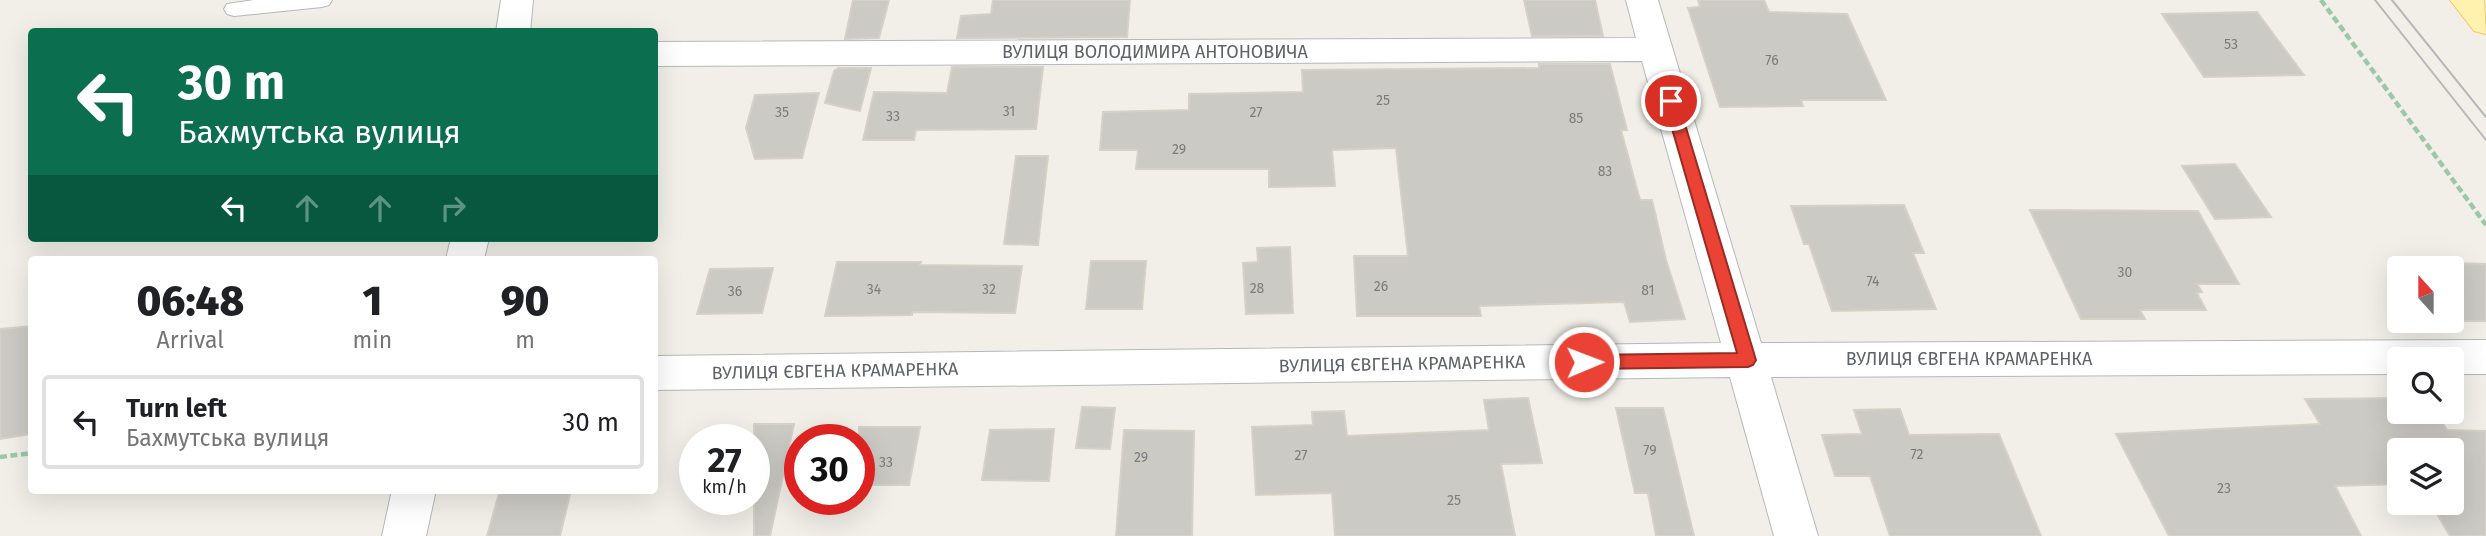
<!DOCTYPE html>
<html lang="en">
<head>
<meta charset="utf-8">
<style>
  body { margin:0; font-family:"Fira Sans",sans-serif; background:#f2f2f2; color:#202124; height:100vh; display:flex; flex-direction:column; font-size:26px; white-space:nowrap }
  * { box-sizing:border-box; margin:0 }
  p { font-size:23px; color:#757577 }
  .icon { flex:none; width:38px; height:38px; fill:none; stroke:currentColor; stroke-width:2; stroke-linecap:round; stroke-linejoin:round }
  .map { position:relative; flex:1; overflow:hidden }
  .sheet { position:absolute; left:28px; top:256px; width:630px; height:238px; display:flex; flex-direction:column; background:#fff; border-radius:7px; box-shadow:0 7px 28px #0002 }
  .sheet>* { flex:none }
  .banner { position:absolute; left:28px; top:28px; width:630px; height:214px; border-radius:7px; box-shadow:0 7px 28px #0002; background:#0b6e4f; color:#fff; overflow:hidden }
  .needle { width:46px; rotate:339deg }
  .fabs { position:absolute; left:2387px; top:256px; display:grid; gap:14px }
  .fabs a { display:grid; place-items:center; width:77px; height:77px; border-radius:7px; background:#fff; box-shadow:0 7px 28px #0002; font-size:35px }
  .speed { position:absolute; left:679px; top:424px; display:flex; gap:14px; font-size:35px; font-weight:700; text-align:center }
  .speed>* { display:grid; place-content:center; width:91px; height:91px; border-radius:50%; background:#fff; box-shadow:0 7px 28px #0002; line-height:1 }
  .speed small { font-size:18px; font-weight:400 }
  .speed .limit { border:10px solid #d22; background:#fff; color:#111 }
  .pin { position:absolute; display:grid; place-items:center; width:60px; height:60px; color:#fff; margin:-30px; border:4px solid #fff; border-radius:50%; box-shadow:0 2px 7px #0007 }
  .me { position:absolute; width:77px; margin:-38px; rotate:89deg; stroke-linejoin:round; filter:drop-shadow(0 0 5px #0008) }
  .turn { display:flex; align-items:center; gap:24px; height:147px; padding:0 35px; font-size:32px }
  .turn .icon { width:91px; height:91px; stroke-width:2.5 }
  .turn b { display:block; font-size:49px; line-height:60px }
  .lanes { display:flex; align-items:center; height:66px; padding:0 35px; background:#0003; justify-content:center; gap:35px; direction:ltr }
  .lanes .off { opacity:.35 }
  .eta { display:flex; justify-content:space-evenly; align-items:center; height:119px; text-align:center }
  .eta b { font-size:42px; font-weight:800; line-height:49px }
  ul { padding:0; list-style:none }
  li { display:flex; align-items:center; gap:21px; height:94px; margin:0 14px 10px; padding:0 21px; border:4px solid #e0e0e0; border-radius:7px }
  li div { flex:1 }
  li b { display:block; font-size:26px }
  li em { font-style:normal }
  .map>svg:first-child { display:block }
  .building { fill:#cccac5; stroke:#d6d1c6; stroke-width:2 }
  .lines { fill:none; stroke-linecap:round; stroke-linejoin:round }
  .service-casing { stroke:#b5b8bc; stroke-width:2 }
  .minor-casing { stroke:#b5b8bc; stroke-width:2 }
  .primary-casing { stroke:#f2c960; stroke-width:2 }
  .path { stroke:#9cc7a9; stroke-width:4.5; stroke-dasharray:7 3.5; stroke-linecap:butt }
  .service { fill:#fff; fill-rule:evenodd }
  .minor { fill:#fff; fill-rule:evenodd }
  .primary { fill:#fff2af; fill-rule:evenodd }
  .tram { stroke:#b6b7b8; stroke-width:2 }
  .route { fill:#ea4335; stroke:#982c22; stroke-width:2 }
  .labels { text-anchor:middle; stroke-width:5; stroke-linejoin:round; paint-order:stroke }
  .number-label { font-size:14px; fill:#7a7d7f }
  .street-label { font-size:18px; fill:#5f6368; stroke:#fff }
</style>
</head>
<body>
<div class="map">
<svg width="2486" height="536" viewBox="0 0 2486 536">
  <rect width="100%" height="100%" fill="#f1efe8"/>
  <!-- building -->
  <path class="building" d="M853,0H889L879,38L845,39Z
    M993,0H1130L1127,37L957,38L961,16L991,14Z
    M1524,0H1595L1603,36H1532Z
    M1698,0H1764L1769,12L1847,14L1886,100H1801L1803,106L1720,107L1688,8L1700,7Z
    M2257,12L2304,75L2204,77L2162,14Z
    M1539,64H1610L1627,130H1621L1640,200H1652L1666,260L1685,319L1630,322L1624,302L1479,306L1481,316H1357L1354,256H1408L1396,148L1332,150L1335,186L1269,187V169H1136L1138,150H1100L1103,112L1189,110V94L1303,92L1302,70L1539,68Z
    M952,67H1043L1036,129L916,130L914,140H863L874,92L947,93Z
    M838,68H871L860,111L825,103L834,71Z
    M819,93L802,158L755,159L746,128L755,95Z
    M1016,156H1048L1038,245L1004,244Z
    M2235,164L2271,217L2215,219L2182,166Z
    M1904,205L1924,253H1913L1936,309L1832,311L1809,244H1804L1791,206Z
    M2030,210L2198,211L2239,284H2197L2202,292L2197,293L2206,310H2140L2145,319H2081Z
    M1290,247L1293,313L1246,314L1243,263L1258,262L1257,248Z
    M1091,261H1146L1142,309H1086Z
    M837,262H921L920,265L1022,266L1015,313L912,312V315L825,316Z
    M2421,262L2486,264V321H2459L2452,310V268H2425Z
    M773,268L762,313L697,314L710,269Z
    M32,326V434L0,439V329Z
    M1528,398L1542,463L1501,464L1515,536H1335L1332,493L1256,495L1252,427L1313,425L1312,412L1344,411L1347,436L1489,430L1484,400Z
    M2399,398V411H2435L2447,430L2486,431V536H2450L2430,502H2452V450H2399V484L2335,486L2361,536H2169L2116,434L2320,424L2305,399Z
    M1082,407L1115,408L1110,449L1076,448Z
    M1616,408H1663L1694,536H1656L1648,493H1635Z
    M1900,409L1909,435L1999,434L2041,536H1890L1870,476H1835L1822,435L1862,434L1854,410Z
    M754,424H794L770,536H754Z
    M859,427H920L909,485H859Z
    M1054,429L1049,481L982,480L990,430Z
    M1124,430L1194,431L1192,536H1116Z
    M500,490H571L560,536H487Z"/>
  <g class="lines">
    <defs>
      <path id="service" d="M254,0H332L329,5L322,7L234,16L227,14L224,9L227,4Z"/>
      <path id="minor" d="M501,0H533L530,32H496Z
        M1626,0H1658L1761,343L2486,340V374H2452V359H2399V374L1771,377L1818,536H1774L1730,377L654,390V356L1721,343L1642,61L654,66V42L1636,38Z
        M451,238H489L484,259H446Z
        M392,490H436L426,536H382Z"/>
      <path id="primary" d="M2450,0H2484L2486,34L2474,31Z"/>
    </defs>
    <!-- service casing -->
    <use href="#service" class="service-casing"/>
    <!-- minor casing -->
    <use href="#minor" class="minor-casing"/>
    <!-- primary casing -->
    <use href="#primary" class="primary-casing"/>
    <!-- path -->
    <path class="path" d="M2321,0L2486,225
      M0,457L32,453"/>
    <!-- service -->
    <use href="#service" class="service"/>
    <!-- minor -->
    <use href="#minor" class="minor"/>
    <!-- primary -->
    <use href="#primary" class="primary"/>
    <!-- tram -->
    <path class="tram" d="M2375,0L2486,140
      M2392,0L2486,117"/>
  </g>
  <!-- route -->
  <path class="route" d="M1671,96L1678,101L1756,360L1753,365L1748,367L1584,369L1578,367L1575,362L1578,357L1584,355L1737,353L1664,101Z"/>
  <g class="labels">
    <!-- number labels -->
    <g class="number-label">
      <text x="2231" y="49">53</text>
      <text x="1772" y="65">76</text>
      <text x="1383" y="105">25</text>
      <text x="1009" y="116">31</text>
      <text x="782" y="117">35</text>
      <text x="1256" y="117">27</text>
      <text x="893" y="121">33</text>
      <text x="1576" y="123">85</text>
      <text x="1179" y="154">29</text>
      <text x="1605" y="176">83</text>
      <text x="2125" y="277">30</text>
      <text x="1873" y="286">74</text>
      <text x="1381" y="291">26</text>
      <text x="1257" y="293">28</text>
      <text x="874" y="294">34</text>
      <text x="989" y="294">32</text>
      <text x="1648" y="295">81</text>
      <text x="735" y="296">36</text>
      <text x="1650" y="455">79</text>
      <text x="1917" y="459">72</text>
      <text x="1301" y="460">27</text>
      <text x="1141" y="462">29</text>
      <text x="886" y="467">33</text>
      <text x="2224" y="493">23</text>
      <text x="1454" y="505">25</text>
    </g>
    <!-- street labels -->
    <g class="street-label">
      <text x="1155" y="58">ВУЛИЦЯ ВОЛОДИМИРА АНТОНОВИЧА</text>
      <text x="1969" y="365">ВУЛИЦЯ ЄВГЕНА КРАМАРЕНКА</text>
      <text transform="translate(1402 364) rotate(-1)" y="6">ВУЛИЦЯ ЄВГЕНА КРАМАРЕНКА</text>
      <text transform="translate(835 371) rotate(-1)" y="6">ВУЛИЦЯ ЄВГЕНА КРАМАРЕНКА</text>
    </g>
  </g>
</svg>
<div class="fabs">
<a><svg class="needle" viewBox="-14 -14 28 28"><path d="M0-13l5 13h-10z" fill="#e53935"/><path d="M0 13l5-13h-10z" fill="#757577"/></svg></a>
<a><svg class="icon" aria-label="search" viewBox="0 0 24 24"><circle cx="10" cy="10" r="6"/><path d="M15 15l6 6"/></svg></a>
<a><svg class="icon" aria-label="layers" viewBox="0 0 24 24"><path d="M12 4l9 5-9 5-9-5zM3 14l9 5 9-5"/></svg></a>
</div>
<div class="speed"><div>27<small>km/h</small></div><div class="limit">30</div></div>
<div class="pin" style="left:1671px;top:101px;background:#d93025"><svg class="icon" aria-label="arrive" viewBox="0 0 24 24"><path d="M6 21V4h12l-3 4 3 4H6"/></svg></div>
<svg class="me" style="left:1584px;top:362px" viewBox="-20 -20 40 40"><circle r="17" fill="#ea4335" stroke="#fff" stroke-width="3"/><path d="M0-11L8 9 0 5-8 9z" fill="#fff"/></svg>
<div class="banner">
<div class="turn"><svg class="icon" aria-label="left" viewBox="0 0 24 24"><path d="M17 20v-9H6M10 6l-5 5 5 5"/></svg><div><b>30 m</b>Бахмутська вулиця</div></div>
<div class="lanes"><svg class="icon" aria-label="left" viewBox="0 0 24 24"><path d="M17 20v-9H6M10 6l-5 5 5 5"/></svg><svg class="icon off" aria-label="ahead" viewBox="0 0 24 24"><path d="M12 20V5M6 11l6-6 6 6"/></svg><svg class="icon off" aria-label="ahead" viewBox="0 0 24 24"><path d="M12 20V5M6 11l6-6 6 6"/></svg><svg class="icon off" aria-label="right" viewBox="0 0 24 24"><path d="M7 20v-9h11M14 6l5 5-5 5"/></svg></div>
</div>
<section class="sheet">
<div class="eta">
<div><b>06:48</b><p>Arrival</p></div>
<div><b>1</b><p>min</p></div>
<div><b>90</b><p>m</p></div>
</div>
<ul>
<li><svg class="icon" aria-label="left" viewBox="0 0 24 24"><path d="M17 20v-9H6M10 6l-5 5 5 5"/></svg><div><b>Turn left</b><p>Бахмутська вулиця</p></div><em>30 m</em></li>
</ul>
</section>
</div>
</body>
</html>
